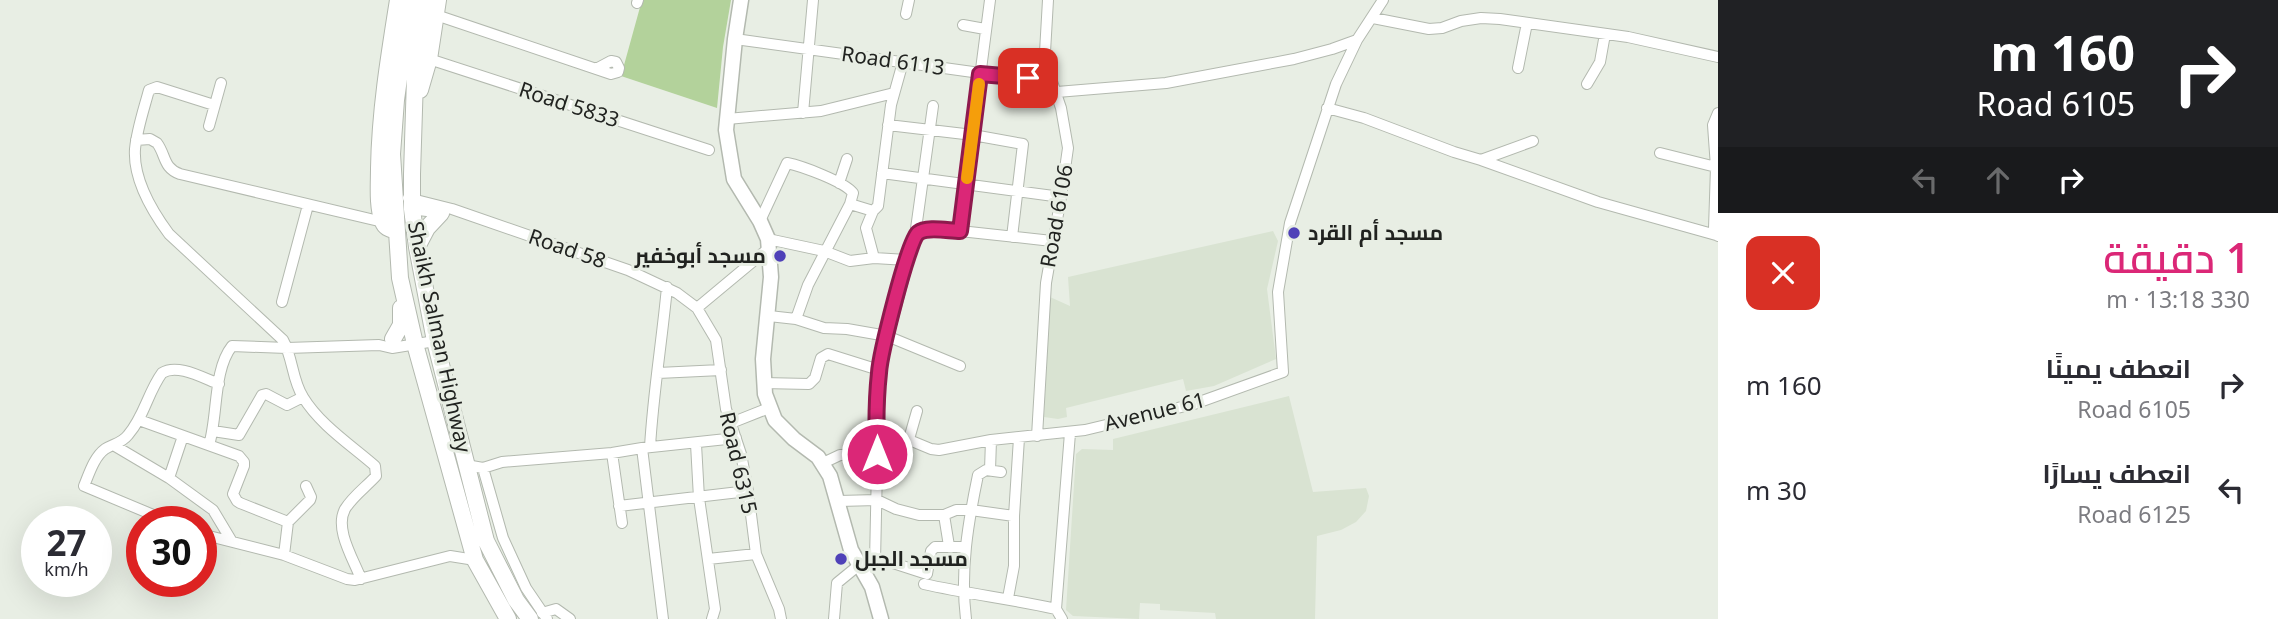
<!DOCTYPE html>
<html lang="ar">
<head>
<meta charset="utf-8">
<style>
  body { margin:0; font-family:"Noto Sans",Cairo,sans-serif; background:#f2f2f3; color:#2b2b33; direction:rtl; height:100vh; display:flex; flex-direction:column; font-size:26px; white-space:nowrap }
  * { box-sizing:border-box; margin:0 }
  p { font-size:23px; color:#7c7c81 }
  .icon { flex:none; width:38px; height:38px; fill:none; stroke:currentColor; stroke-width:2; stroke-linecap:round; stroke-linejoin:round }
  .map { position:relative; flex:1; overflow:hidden; direction:ltr }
  .sheet { display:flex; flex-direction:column; background:#fff; width:560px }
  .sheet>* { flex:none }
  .top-card { background:#202124; color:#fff; overflow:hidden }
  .speed { position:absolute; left:21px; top:506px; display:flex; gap:14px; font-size:35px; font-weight:700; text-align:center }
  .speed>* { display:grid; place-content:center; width:91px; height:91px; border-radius:50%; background:#fff; box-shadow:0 7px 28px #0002; line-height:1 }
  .speed small { font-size:18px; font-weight:400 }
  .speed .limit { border:10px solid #d22; background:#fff; color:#111 }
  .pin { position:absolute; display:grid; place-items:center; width:60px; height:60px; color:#fff; margin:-30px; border-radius:14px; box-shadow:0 4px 10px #0006 }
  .me { position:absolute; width:77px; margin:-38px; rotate:0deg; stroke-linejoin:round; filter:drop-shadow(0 0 5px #0008) }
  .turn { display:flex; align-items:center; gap:24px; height:147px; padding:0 28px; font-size:32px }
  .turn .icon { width:91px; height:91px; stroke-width:2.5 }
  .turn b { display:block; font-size:49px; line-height:60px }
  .lanes { display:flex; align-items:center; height:66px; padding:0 28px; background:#0003; justify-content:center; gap:35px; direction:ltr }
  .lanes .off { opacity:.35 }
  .round { display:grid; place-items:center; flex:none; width:74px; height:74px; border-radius:14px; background:#f2f2f3 }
  .overview { display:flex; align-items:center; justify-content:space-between; height:119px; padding:0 28px }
  h1 { font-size:42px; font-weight:600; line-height:52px; color:#db2777 }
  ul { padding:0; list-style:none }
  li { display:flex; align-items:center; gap:21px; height:105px; padding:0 28px }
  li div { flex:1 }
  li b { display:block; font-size:26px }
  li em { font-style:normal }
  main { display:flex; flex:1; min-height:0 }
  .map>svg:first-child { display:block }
  .built { fill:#d9e3d2 }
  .green { fill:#b3d29b }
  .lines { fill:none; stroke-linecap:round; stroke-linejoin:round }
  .street-casing { stroke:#b3b9af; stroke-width:12 }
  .secondary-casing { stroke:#b3b9af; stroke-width:17 }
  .primary-casing { stroke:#b3b9af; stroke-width:18 }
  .street { stroke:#fff; stroke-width:10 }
  .secondary { stroke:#fff; stroke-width:14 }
  .primary { stroke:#fff; stroke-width:16 }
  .route-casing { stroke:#8e194d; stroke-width:18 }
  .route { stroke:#db2777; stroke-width:12 }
  .slow { stroke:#f59e0b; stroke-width:12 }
  .poi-dot { fill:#4f41b8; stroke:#e8eee4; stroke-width:2.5 }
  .labels { text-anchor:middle; stroke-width:6; stroke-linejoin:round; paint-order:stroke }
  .street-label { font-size:21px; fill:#212320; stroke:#e8eee4 }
  .poi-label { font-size:21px; font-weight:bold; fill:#212320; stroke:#e8eee4; text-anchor:start }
</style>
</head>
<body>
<main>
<section class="sheet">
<div class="top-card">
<div class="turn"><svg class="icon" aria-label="right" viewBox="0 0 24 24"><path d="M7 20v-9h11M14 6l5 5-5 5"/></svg><div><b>160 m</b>Road 6105</div></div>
<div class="lanes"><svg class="icon off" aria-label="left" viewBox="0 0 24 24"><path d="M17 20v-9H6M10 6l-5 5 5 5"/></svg><svg class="icon off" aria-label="ahead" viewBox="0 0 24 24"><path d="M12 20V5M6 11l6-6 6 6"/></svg><svg class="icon" aria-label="right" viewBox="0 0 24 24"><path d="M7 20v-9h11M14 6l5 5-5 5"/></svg></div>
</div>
<div class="overview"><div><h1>1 دقيقة</h1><p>330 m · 13:18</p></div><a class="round" style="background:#d93025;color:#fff"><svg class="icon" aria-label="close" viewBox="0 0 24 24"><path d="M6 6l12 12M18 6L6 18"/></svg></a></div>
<ul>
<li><svg class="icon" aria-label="right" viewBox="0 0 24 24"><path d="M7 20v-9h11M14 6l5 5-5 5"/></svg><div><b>انعطف يمينًا</b><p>Road 6105</p></div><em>160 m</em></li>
<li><svg class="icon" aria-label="left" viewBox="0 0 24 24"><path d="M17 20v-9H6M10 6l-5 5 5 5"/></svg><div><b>انعطف يسارًا</b><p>Road 6125</p></div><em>30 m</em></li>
</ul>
</section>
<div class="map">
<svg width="1718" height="619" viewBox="0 0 1718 619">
  <rect width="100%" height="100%" fill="#e8eee4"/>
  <!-- built -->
  <path class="built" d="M1273,231L1278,241L1267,289L1276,359L1214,386L1186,391L1183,379L1066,408L1067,417L1058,419L1044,417L1050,297L1070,306L1068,277Z
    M1289,396L1313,492L1366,488L1369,496L1366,511L1356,522L1341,530L1317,536L1315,619H1216L1215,613L1160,610V604L1140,603L1139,619L1073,616L1066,610L1076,454L1082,449L1113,450V439Z"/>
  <!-- green -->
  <path class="green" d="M642,0H731L723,47L717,108L621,76Z"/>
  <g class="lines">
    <defs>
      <path id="street" d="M637,3L638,0
        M906,14L909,0
        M436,15L611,74L618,72L619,68L616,62L611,61L596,69
        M1373,18L1429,29L1442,28L1461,21L1481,18L1500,19L1628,37L1718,57
        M963,25L985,29
        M735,39L980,73L1052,81
        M429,59L709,150
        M1518,68L1527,23
        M1587,84L1600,62L1605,34
        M1057,92L1166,83L1294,59L1332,49L1357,40
        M214,105L157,87L149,90C144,109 137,129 135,149C133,179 152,211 169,234L283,340C293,358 292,380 303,397C320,425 351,445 375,466L376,476C366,487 353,496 345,509C334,529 354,560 361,579
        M1327,108L1364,118L1454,152L1481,160L1533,141
        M803,113L813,0
        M1718,113L1713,125L1716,167L1714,229L1718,236
        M727,119L821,111L894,93
        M888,125L973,135L1023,144L1012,237
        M209,126L221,83
        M136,140L150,139L157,143C166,155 163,168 180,174L383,222
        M1660,153L1716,167
        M1481,160L1598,202L1716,235
        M882,173L1061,197
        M839,183L847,159
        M408,198L452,209L628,270L677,293L697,308L716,340L726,409L741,454L748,491L756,554L779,609L781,619
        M850,204L873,211L878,206L891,105L903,62
        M410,209L444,213
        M873,211L866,228L874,258
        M760,221L787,163C802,166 845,182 853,193L850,204L808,285L796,319
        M960,231L990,0
        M915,236L920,232L926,230L960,231L1052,241
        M768,239L824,251L850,261L874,258L907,260
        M282,302L308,205
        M697,308L769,248
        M769,316L796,319L824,328L847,329L887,336L960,366
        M658,373L721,370
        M763,383L809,384L815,378L821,358L828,354L879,370
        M139,420L239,456L244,462V466L233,494L237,501L240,503L288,522
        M731,423L769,408
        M213,431L239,435L262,395L266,394L287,405L303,397
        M876,436L902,437L931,449L939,450L991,440L1085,430L1194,404L1283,372L1278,292L1290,223L1336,84L1357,40L1383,0
        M1037,436L1046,283L1061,197L1068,148L1061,108L1047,67L1045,52L1048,0
        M909,439L917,411
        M696,444L699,498L715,609L712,619
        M209,445C218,416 213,370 232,346L287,348L379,345L392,348L435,341
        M115,446L169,478L213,510L231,540
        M650,447C653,394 662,341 667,287
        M642,448L663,619
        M612,453L622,523
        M823,463L840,455L877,454
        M466,465L483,468L502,462L612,453L642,448L736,438
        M483,468L503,538L526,588L547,619
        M990,470L991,440
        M169,478L183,436
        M839,501L877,500L896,509L919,515H944L956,510H971L1014,516
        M619,506L748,491
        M944,515L949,546
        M170,522L84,486C89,474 94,457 105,449C113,444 122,443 128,435C144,417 148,392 162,373C177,363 203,378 219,384
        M201,534L284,555L347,579L355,580L450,556L475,560
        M284,555L288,522L310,500L311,497L306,486
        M708,559L756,554
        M875,562L879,370L915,236L933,106
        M924,584C968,594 1012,599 1056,609
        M1008,598L1014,566V516L1019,438
        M542,613L556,609L570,619
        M834,619L837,583L859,565L875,562L893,563L927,574L931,551L935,547H965
        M966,619C960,570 968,523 978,475L986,470L1001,472
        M1062,619L1056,609L1070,433"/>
      <path id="secondary" d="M741,0L735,39L726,130L734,179L760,221L768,239L771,277L763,359L765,394L775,420L794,439L818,457L830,476L851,550L872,587L881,619"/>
      <path id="primary" d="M410,0L396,100L392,154L400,278L415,344L475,560L508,619
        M424,0L416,46L412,174V209L417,247L435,341L486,541L516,600L530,619
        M420,90L429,59L438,0
        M396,231C390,229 385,228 383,222C377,206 379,185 379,168C380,111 389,56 398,0
        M417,247L427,228L441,213
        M393,339L401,325V308"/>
    </defs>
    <!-- street casing -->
    <use href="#street" class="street-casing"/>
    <!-- secondary casing -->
    <use href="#secondary" class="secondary-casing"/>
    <!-- primary casing -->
    <use href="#primary" class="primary-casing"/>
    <!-- street -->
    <use href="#street" class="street"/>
    <!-- secondary -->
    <use href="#secondary" class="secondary"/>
    <!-- primary -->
    <use href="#primary" class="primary"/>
  </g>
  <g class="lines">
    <defs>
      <path id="route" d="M877,454C876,427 876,400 879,373C880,355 908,241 918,233C927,226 949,231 960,231L980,74L1028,78"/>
    </defs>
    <!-- route casing -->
    <use href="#route" class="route-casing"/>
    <!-- route -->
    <use href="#route" class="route"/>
    <!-- slow -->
    <path class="slow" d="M967,178L979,84"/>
  </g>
  <!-- markers -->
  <g class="poi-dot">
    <circle cx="1294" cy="233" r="7"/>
    <circle cx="780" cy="256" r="7"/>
    <circle cx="841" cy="559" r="7"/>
  </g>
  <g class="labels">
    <!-- street labels -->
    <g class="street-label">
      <text transform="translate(893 61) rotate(8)" y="7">Road 6113</text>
      <text transform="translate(569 105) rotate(18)" y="7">Road 5833</text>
      <text transform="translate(1057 216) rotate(-80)" y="7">Road 6106</text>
      <text transform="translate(567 249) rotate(19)" y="7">Road 58</text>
      <text transform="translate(439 337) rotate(78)" y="7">Shaikh Salman Highway</text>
      <text transform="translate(1155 412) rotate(-14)" y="7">Avenue 61</text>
      <text transform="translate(738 463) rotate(77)" y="7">Road 6315</text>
    </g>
    <!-- poi labels -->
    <g class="poi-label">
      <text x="1308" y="240">مسجد أم القرد</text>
      <text x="766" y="263" text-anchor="end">مسجد أبوخفير</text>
      <text x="855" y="566">مسجد الجبل</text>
    </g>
  </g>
</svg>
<div class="speed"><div>27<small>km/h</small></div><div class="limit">30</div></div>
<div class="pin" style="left:1028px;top:78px;background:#d93025"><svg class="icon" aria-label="arrive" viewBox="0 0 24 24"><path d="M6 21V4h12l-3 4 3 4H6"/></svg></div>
<svg class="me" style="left:877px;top:454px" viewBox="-20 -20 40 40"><circle r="17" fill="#db2777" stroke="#fff" stroke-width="3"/><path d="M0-11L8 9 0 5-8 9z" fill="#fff"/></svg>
</div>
</main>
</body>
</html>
